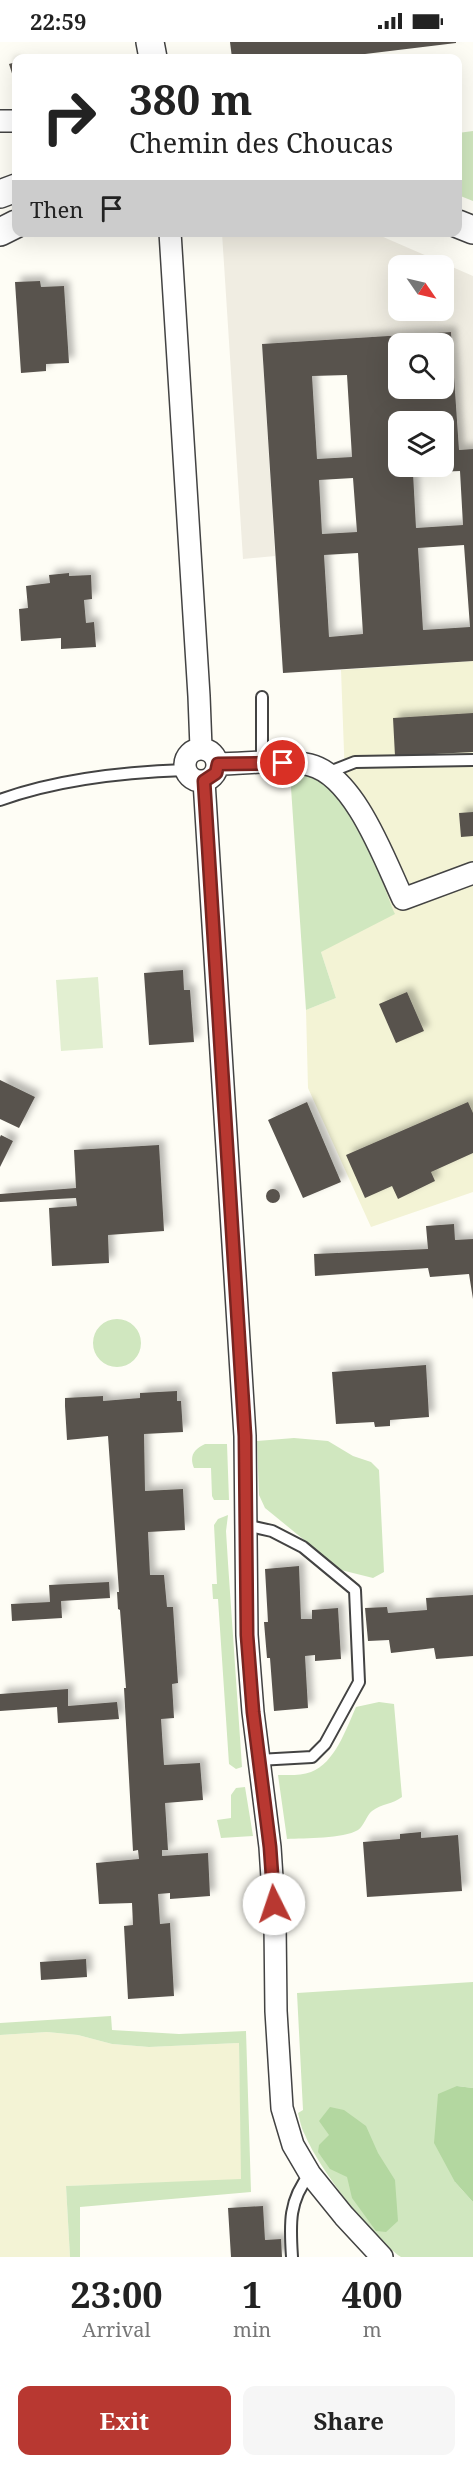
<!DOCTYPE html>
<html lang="en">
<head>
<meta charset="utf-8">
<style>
  body { margin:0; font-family:"Noto Serif",serif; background:#f6f6f6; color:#222; height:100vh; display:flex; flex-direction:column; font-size:22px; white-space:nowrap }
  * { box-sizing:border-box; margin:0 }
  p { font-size:20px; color:#767676 }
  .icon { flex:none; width:33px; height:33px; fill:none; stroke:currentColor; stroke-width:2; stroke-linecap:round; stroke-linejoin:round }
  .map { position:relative; height:2215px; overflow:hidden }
  .details { display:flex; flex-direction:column; background:#fff; flex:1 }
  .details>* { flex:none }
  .hud { position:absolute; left:12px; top:12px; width:450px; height:183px; border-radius:12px; box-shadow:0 6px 24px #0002; background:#fff; color:#222; overflow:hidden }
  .needle { width:39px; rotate:124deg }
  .tools { position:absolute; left:388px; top:213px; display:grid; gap:12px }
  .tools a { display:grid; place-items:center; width:66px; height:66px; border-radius:12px; background:#fff; box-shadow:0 6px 24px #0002; font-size:30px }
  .pin { position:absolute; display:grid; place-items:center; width:51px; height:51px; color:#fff; margin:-26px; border:3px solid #fff; border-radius:50%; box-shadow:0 2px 6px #0007 }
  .me { position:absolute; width:66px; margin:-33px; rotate:356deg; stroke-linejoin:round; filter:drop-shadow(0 0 4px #0008) }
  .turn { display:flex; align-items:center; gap:21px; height:126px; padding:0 18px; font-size:27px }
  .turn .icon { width:78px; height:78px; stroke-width:2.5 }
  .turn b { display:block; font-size:42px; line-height:51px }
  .then { display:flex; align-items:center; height:57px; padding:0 18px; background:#0003; gap:12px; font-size:22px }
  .eta { display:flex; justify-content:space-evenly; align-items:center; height:102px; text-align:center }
  .eta b { font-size:36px; font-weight:700; line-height:42px }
  .cta { display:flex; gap:12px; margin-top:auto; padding:12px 18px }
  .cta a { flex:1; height:69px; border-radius:12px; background:#b83831; color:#fff; font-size:24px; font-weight:700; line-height:69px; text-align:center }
  .cta a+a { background:#f6f6f6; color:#222 }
  .status { display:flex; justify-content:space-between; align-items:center; height:42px; padding:0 30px; background:#fff; direction:ltr }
  .status svg { height:16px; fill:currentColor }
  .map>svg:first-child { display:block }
  .farmland { fill:#f3f3d5 }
  .green { fill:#d0e7bf }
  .forest { fill:#b3d7a0 }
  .pitch { fill:#e2efd1 }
  .plaza { fill:#f0ede2; fill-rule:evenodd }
  .building { fill:#58534d; fill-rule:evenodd; filter:url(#shadow) }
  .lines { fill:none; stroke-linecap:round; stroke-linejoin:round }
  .service-casing { stroke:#434343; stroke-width:14 }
  .minor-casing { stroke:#434343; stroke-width:24 }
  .tertiary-casing { stroke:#434343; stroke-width:30 }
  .service { stroke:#fff; stroke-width:10 }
  .minor { stroke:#fff; stroke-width:21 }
  .tertiary { stroke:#fff; stroke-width:27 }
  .route-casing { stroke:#782420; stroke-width:15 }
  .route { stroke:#b83831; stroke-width:10 }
</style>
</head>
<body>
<div class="status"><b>22:59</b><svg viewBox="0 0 49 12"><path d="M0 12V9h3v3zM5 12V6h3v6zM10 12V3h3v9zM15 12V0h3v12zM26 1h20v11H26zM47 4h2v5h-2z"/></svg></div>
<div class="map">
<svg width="473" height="2215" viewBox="0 0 473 2215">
  <defs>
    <filter id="shadow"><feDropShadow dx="5.5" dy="-5.5" stdDeviation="3" flood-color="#0004"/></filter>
  </defs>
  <rect width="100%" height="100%" fill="#fefdf5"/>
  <!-- farmland -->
  <path class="farmland" d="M473,619V1150L371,1185L308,1046L306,968L336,956L321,910L346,764L341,628Z
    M47,1990L78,1993L112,2002L149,2005L239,2001L242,2138L66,2144L70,2215H0V1993Z"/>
  <!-- green -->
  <path class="green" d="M473,89V159L458,153V91Z
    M290,731C300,732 313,733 321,739C356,760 380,835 395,872L321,910L336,956L306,968Z
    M93 1301a24 24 0 1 1 48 0a24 24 0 1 1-48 0Z
    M294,1396L328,1399L353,1414L371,1420L379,1428L384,1530L373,1536L341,1528L265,1466L259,1453L257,1399Z
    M205,1402H227L229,1458H214L212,1454L211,1426H194C189,1414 194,1407 205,1402Z
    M228,1473L226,1489L228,1521L242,1725L236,1727L229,1722L218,1557H213L212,1542H217L214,1483L218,1477Z
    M379,1660L394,1662L402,1755C393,1762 381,1762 372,1769C366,1774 364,1784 358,1788C343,1797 305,1796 287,1797L278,1733C288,1733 301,1734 311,1730C335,1721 346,1687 356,1665Z
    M245,1745L253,1794L221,1796L217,1778L231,1776V1753L236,1746Z
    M473,1940V2046L457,2044L455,2140L473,2160V2215H401C371,2194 319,2127 305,2093C301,2086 300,2078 298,2071L303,2068L297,1951Z
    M111,1974L112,1988L179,1992L246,1989L251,2150L80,2165V2215H70L66,2144L241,2137L239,2001L149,2005L112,2002L78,1993L47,1990L0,1993V1981Z"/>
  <!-- forest -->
  <path class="forest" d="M457,2044L473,2046V2160L455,2140L434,2101L438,2052Z
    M330,2065L344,2068L366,2084L378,2111L395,2138L398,2179L386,2190L376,2189L352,2156L347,2135L330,2127L318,2110L319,2103L329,2093L319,2079Z"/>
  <!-- pitch -->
  <path class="pitch" d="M98,935L103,1006L61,1009L56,938Z"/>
  <!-- plaza -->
  <path class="plaza" d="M222,191H374L473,234V407L459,408L451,290L262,302L275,514L243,517ZM399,224H444V268H399Z"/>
  <!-- building -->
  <path class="building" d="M230,0H456V1L332,16H232Z
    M16,20V44L9,22Z
    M40,239L41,245L64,244L69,321L46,322V329L21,331L15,240Z
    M451,290L459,408L473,407V619L283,631L262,302ZM399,302H444V346H399ZM347,333L352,415L317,417L312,334ZM399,380H444V424H399ZM460,429L463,483L416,486L413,431ZM353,436L357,490L322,492L319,438ZM464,503L470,585L423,588L418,506ZM358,511L363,592L329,595L324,513Z
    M69,531V534L91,533L92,557L84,558L86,581L94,580L96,605L61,607V596L21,599L19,567L28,566L26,544L50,541L49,533Z
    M473,671V710L395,714L393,676Z
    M473,770V794L461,795L459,771Z
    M183,928L184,948H190L194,1000L149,1003L144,931Z
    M407,950L424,989L396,1001L379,962Z
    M0,1038L35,1055L19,1086L0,1077Z
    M307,1060L341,1140L303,1156L268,1078Z
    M468,1060L473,1071V1111L431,1130L435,1139L398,1157L392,1144L365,1156L346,1113Z
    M1,1093L13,1099L0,1125V1095Z
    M159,1103L164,1189L108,1193L109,1221L52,1224L49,1166L77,1164L76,1156L0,1160V1152L76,1146L74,1108Z
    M266 1154a7 7 0 1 1 14 0a7 7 0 1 1-14 0Z
    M454,1182L455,1198L473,1197V1257L469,1232L430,1235L428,1226L315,1234L314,1212L428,1207L426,1184Z
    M426,1323L429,1375L390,1378V1384L375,1385L374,1380L336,1382L332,1330Z
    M177,1349V1359H181L183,1390L144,1392L145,1449L183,1447L185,1488L148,1490L150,1533H164L167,1565H173L178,1641L172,1642L174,1676L161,1677L164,1723L200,1721L203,1758L165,1761L168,1808H162V1814L208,1811L210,1854L170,1857V1851L158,1852L160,1882L170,1881L174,1954L128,1957L124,1884L133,1883L132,1861L99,1862L96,1821L139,1817L138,1808L133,1809L124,1646H126L120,1568L118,1567L117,1550H119L108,1394L67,1398L65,1364V1356L103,1354V1359L140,1356V1351Z
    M299,1524L301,1577H312V1568L338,1566L341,1617L315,1619V1613L305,1614L308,1666L274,1669L270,1616H267L264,1580H268L265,1527Z
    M109,1540L110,1556L61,1559L62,1576L12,1579L11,1562L50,1560L49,1543Z
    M473,1553V1614L436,1617L434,1606L391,1611L389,1598L368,1599L365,1566L387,1565L388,1571L427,1568L426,1556Z
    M68,1647V1664L117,1660L119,1677L58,1681L57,1665L0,1669V1652Z
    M421,1790V1796L458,1793L462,1849L367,1855L363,1800L400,1797V1792Z
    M86,1917L87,1935L41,1938L40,1920Z
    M263,2164L265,2198L281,2197L282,2215H231L228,2166Z"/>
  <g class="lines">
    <defs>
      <path id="service" d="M262,655V721
        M327,731L355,720L473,718
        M0,758C58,737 124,730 185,728
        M245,1483L272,1489L303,1505L355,1548L359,1640L325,1702L312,1715L258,1718
        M292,2215C290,2183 288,2159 310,2132"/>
      <path id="minor" d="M0,79H16
        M170,190L199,654L201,706
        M185 723a16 16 0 1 1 32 0a16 16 0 1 1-32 0Z
        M218,722C248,722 281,716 310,723C355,734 385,819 403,857L473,831
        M204,739L245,1394L247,1593L253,1670L270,1805L275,1882L276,1969L282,2066L293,2103L310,2132L344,2174L382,2215"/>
      <path id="tertiary" d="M150,0L153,16
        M0,152L16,146
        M458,182L473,188
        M0,190L16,182"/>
    </defs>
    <!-- service casing -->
    <use href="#service" class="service-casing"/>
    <!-- minor casing -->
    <use href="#minor" class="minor-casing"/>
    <!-- tertiary casing -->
    <use href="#tertiary" class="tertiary-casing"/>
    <!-- service -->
    <use href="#service" class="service"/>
    <!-- minor -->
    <use href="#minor" class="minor"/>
    <!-- tertiary -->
    <use href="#tertiary" class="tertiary"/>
  </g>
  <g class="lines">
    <defs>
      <path id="route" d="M274,1862L270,1805L253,1670L247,1593L245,1394L204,739L216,731L218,722L283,721"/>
    </defs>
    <!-- route casing -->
    <use href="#route" class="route-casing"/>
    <!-- route -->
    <use href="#route" class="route"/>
  </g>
</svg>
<div class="tools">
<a><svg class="needle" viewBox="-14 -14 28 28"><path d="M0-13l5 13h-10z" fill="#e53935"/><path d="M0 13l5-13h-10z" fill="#767676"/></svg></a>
<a><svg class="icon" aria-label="search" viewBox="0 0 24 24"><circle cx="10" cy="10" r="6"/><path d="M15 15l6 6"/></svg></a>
<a><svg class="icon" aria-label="layers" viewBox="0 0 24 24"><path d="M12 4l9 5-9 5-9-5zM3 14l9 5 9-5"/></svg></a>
</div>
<div class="pin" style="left:283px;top:721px;background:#d93025"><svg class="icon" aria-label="arrive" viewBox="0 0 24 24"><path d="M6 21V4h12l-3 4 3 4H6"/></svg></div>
<svg class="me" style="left:274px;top:1862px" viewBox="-20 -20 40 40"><circle r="19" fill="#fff"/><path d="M0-13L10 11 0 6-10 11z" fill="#b83831"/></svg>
<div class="hud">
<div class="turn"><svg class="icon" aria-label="right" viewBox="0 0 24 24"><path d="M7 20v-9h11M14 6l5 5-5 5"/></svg><div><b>380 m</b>Chemin des Choucas</div></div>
<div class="then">Then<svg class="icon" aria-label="arrive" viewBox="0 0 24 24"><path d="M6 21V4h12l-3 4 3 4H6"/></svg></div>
</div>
</div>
<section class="details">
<div class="eta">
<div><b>23:00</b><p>Arrival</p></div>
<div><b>1</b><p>min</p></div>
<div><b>400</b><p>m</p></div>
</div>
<div class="cta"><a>Exit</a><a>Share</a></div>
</section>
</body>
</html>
